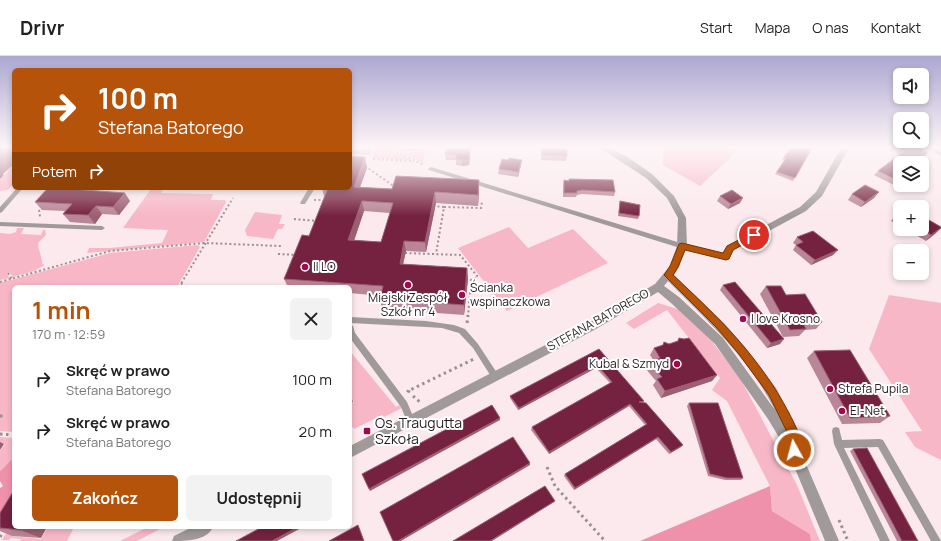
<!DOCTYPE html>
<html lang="pl">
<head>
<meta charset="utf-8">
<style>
  body { margin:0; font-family:Manrope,sans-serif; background:#f2f2f2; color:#222; height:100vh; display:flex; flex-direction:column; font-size:15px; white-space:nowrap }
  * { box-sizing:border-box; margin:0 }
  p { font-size:13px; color:#767676 }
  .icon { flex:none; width:22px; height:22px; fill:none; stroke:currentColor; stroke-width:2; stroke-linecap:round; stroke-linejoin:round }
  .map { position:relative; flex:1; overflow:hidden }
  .details { position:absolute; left:12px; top:229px; width:340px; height:244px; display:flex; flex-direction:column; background:#fff; border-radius:6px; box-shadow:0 2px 6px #0003 }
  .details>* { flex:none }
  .top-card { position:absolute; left:12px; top:12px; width:340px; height:122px; border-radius:6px; box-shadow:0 2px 6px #0003; background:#b45309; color:#fff; overflow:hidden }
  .fabs { position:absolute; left:893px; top:12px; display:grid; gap:8px }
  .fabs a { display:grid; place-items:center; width:36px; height:36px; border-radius:6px; background:#fff; box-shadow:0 2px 6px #0003; font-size:20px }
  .pin { position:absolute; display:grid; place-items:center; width:34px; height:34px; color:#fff; margin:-17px; border:2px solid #fff; border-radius:50%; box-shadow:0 1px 4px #0007 }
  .me { position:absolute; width:44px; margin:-22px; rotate:353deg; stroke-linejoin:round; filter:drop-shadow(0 0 3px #0008) }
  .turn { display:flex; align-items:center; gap:14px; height:84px; padding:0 20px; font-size:18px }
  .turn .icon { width:52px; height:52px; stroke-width:2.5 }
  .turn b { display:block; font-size:28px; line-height:34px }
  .then { display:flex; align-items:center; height:38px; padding:0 20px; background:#0003; gap:8px; font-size:15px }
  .round { display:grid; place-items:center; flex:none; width:42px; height:42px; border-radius:6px; background:#f2f2f2 }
  .summary { display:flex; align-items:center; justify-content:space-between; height:68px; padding:0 20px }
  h1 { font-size:24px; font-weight:700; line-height:30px; color:#b45309 }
  .button { display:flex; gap:8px; margin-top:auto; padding:8px 20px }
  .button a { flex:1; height:46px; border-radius:6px; background:#b45309; color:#fff; font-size:16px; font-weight:700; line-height:46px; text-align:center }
  .button a+a { background:#f2f2f2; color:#222 }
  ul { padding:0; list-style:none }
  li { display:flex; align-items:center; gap:12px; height:52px; padding:0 20px }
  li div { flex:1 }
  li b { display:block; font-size:15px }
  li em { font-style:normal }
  header { display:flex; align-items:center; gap:24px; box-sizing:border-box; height:56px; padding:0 20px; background:#fff; border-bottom:1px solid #e0e0e0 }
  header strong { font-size:19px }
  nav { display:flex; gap:22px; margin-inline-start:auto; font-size:14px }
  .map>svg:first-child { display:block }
  .green { fill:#f7b7c7 }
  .forest { fill:#f091ab }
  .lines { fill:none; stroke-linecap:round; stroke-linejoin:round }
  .path-far1 { stroke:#9c8f92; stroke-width:2; stroke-dasharray:2 2.5; stroke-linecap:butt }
  .path { stroke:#9c8f92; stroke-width:3; stroke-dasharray:2.5 3.5; stroke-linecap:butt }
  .service { fill:#a19a9b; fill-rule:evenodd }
  .minor { fill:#a19a9b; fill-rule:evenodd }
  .tertiary { fill:#a19a9b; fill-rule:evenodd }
  .wall { fill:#b88696; fill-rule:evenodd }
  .shaded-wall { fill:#9c5e73 }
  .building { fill:#74223f; stroke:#9c5e73; fill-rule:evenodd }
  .route { fill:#b45309; stroke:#753606 }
  .poi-dot { fill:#a0094f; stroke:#fff; stroke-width:1.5 }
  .labels { text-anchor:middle; stroke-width:4; stroke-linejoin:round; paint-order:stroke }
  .poi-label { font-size:12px; fill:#241d1f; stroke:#fff; text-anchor:start }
  .street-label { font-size:12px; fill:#241d1f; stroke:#fff }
  .near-poi-label { font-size:14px; fill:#241d1f; stroke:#fff; text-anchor:start }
</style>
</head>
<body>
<header>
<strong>Drivr</strong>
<nav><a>Start</a><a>Mapa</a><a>O nas</a><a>Kontakt</a></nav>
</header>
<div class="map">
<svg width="941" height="485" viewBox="0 0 941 485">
  <rect width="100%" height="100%" fill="#fbe9ed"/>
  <!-- green -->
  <path class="green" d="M376,92H394V95L411,104L373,102Z
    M398,92H402V96H419L420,92H426L423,107L397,94Z
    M663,92H736L729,103L700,130L663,109Z
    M14,108V127L8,134L0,135V124Z
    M135,132H164L161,137L213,138L211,144H225L226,146L204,186L87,197L89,192H110L162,187L168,174L123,172L151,133Z
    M255,156L282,159L279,168H285L282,173H278L273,183L247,180L245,174Z
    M509,171L528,192L573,173L608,207L507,255L458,192Z
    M17,172H24L21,178L41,179L43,174H45L46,179L38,187C38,193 43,204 42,208L45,209L34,215L13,221L9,216L7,218L10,222L0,224V177L10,178L16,176Z
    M198,189L200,191L177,231H14V376L0,375V227L110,197Z
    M889,239L941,247V404L915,391L905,376L922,375L869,293Z
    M658,247L678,253L702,273L739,320L797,429L820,485H811L810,478L772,455L770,430L727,345L712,334L720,322L667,254L634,273L626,267Z
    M350,295L396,351L400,349L402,352L384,361L382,359L354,373L353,371L350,373V349L354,346L350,340Z
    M0,381L14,382V401L0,415V395L5,388L0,387Z
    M14,464V471H16L11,480L41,483L48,471H74L67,485H20L21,483L11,482L9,484H2Z
    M148,471H164L137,485H120Z"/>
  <!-- forest -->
  <path class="forest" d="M14,401V451L0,475V432L3,430L0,425V415Z
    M770,430L772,455L810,478L811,485H640Z"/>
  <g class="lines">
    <!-- path-far1 -->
    <path class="path-far1" d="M395,92V95L424,109
      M373,103L414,105
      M365,110L395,131
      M314,144H325
      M433,150L444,151L436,198
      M444,151L481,152L482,146
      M39,154L40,161
      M294,163L317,165
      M405,197L460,199L478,221L471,224L468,260
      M278,198L296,199
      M8,217L12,223
      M0,226L110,195L205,187L281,190
      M181,227L184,231
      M179,231L233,142"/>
    <!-- path -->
    <path class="path" d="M467,267L468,259
      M410,336L408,335L474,303
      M413,340L421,347
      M0,360H3
      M0,378L14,379
      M547,411L555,430L605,485
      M839,464L848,485
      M0,481L4,475"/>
    <!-- service -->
    <path class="service" d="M926,92H933L941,96V100Z
      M431,111L684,188L685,190L682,192H680L429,114L428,113Z
      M17,132H23L2,156L0,157V151Z
      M309,132H315L305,148H301L300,147Z
      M0,166L102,170L105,172L102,174L0,170Z
      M350,261L426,265L454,269L465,273L478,288L499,320L498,322L495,323L492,322L473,292L459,277L442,272L426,271L350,267Z
      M350,269L353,270L355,277L407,346L415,365L414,368L411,369L408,368L401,351L350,282Z
      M836,371L839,372L842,384L880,383L883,384L941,485H931L878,391L844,392L890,485H880L834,388L832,375L833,372Z"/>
    <!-- minor -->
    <path class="minor" d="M364,92H372L370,99L350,98V94H364Z
      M841,92H849L822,140L806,155L734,194L729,203L726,204L679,192L677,190L679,188L682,187L723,197L727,190L800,151L816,136Z"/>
    <!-- tertiary -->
    <path class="tertiary" d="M600,92H610L626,100L652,118L674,140L686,162L687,190L679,211L674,219L724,267L745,291L776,332L800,378V394L839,485H825L789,398L768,363L715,288L671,247L658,236L596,273L350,402V390L588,267L655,228L670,210L677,190L678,162L667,142L646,122ZM668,225C708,265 750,304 775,354L723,282L679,241L664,230Z
      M192,471H213C207,485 186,485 172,485L174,480Z"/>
  </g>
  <!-- wall -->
  <path class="wall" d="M402,92H419V95H403Z
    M446,92H471L469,109L462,110L456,109V104H446L445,98Z
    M541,92H567V100L566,105L541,104Z
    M812,92L793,125L775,118L784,104H782L784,101Z
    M901,92H925L922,95L924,101L917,107H900V126L896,130L874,119L878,115L899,99L896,97Z
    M365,101L367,112L360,131L392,133L479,135L478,150L436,147L426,196L406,195L403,208L467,212L468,223L464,259L382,253L380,243L381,240L350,237V231H288L284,223L309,180L324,141L322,132H350ZM364,155L390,157L381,186L354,184Z
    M521,109L518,121L498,118L499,113Z
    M564,124L615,136L614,140L582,138L577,139L576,141H563V129Z
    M852,138L874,142L861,151L848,144Z
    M720,140L740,147L728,153L717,145Z
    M130,145L119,159L102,158L95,168L70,166L63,158L65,155L42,154L35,146Z
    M620,145L639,160L638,163L618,160Z
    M900,156V170L891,165L896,159Z
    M906,173H922L936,177L926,185Z
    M797,181L833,199L811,209L793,194L796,189L793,187Z
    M723,229L780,288L767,292L720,234Z
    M766,230L786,239L822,266L816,273L805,274L799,280L783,281L760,238Z
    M679,282L717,319L712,325L661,342L653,329L656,325L646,313L649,306L654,305L650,299L654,292L662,290L664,286L669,288L677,286Z
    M599,293L681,391L669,398L656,383L574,434L564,420L565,418L645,369L629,350L549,398L531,374L532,371L610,327L596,312L518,354L510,342V340Z
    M814,295L890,360L880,367L842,368L807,302Z
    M689,347L743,422L741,424H725L708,420L687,350Z
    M853,393L918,485H897L850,395Z
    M0,457L41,482L12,480L0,475Z"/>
  <!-- shaded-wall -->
  <path class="shaded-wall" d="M3,92H14V108L3,118L4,119L0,123V95Z
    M470,92H471L469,109L462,110V104Z
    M928,97L924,101L917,107H914Z
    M365,101L367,112L356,142L354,131Z
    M522,104L521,109L518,121V116Z
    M479,124V135L478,150V139Z
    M435,136L436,147L426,196L425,186Z
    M879,136L874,142L861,151L865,146Z
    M125,137L130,145L119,159L113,151Z
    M743,142L740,147L728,153L731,148Z
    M362,145L364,155L351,194L348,184Z
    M96,150L102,158L95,168L88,159Z
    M941,172L936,177L926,185L931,179Z
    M404,185L406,195L401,218L400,208Z
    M838,194L833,199L811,209L815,204Z
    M467,212L468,223L464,259V249Z
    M784,283L780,288L767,292L771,287Z
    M597,309L596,312L518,354L519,352Z
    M717,319L712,325L661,342L665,335Z
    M350,337L353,346L350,348Z
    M630,348L629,350L549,398V396Z
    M500,362V364L370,435L369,433Z
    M658,381L656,383L574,434L575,432Z
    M0,386L4,388L0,394Z
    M683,389L681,391L669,398L671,396Z
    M530,407V409L401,485H398Z
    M555,445L554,446L492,485H490Z
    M22,471H47L41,482L20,474Z
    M298,471H303L277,485H272Z"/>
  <!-- building -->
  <path class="building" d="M0,92H3L0,95Z
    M446,92H470L469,104H462L456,103V99L445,98Z
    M541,92H567V100L542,99Z
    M791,92H812L795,122L777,116L786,102L784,101Z
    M901,92H923L921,94L928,97L914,107H900V125H899L878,115L904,95L900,93Z
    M350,100L365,101L354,131L392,133L396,120L479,124L478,139L435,136L425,186L404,185L400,208L467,212L464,249L380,243L383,230L284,223L302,179L309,180L328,132H350ZM362,145L393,147L381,186L348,184Z
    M509,102L522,104L518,116L499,113L502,103L508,104Z
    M569,123L613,124L615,136L583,134L577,135V137H564V124L569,125Z
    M865,129L879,136L865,146L852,138Z
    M48,132H58L125,137L113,151L96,150L88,159L63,158L72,148L35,146Z
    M732,134L743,142L731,148L720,140Z
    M620,145L640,149L639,160L619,157Z
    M900,156V161L896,159Z
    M922,160L941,171V172L931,179L920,173H922Z
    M813,175L838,194L815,204L796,189L803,186L797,181Z
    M735,226L784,283L771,287L723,229Z
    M766,230H781L786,239L805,238L822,266L803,267L806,273L790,274Z
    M679,282L684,283L689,282L717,319L665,335L657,323L662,321L649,306L660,302L654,292L663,289L664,286L669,288L678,285Z
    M599,293L644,345L639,346L646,347L683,389L671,396L658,381L575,432L565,418L647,368L630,348L549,396L532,371L612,326L597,309L519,352L510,340Z
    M850,294L890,360L850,362L814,295Z
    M689,347H718L743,422H727L710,418Z
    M492,349L500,362L369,433L362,418Z
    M513,381L530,407L398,485H393L380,456Z
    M867,392L918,485H902L853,393Z
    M545,430L555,445L490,485H453Z
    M14,434V471H22L20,474L0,472V457Z
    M358,469L364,485H329Z
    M262,471H298L272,485H236Z"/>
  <!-- sky -->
  <linearGradient id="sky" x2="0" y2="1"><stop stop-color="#aca7d1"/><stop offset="0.57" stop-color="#fdf5f7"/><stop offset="1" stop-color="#fdf5f7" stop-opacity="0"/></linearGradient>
  <rect width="941" height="160" fill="url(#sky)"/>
  <!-- route -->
  <path class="route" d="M754,176L757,177L758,179L757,181L733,194L729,203L726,204L685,194L678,211L673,219C719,262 759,300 789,357C795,369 804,384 798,398L794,399L790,398L789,394L788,378L769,339L738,297L717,272L664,219L670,210L679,188L682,187L723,197L727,190Z"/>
  <!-- markers -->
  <g class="poi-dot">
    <circle cx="305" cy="211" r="4"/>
    <circle cx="408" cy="229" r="4"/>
    <circle cx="462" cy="239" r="4"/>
    <circle cx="743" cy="263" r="4"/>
    <circle cx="677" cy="308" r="4"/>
    <circle cx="830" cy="333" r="4"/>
    <circle cx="842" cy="355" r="4"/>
    <rect x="363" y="371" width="8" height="8" rx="2"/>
  </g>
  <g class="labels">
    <!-- poi labels -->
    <g class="poi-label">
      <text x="313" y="215">II LO</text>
      <text x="470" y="236">Ścianka<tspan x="470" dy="14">wspinaczkowa</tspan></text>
      <text x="408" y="246" text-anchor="middle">Miejski Zespół<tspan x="408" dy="14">Szkół nr 4</tspan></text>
      <text x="751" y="267">I love Krosno</text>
      <text x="669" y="312" text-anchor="end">Kubal &amp; Szmyd</text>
      <text x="838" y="337">Strefa Pupila</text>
      <text x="850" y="359">El-Net</text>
    </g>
    <!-- street labels -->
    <g class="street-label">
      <text transform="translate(598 264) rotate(-29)" y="4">STEFANA BATOREGO</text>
    </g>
    <!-- near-poi labels -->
    <g class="near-poi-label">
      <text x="375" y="372">Os. Traugutta<tspan x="375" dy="16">Szkoła</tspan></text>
    </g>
  </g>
</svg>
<div class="fabs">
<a><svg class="icon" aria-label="sound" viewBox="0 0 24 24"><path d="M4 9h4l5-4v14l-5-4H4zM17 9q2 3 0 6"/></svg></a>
<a><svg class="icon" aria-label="search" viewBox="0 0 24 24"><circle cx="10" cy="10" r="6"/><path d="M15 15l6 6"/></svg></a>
<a><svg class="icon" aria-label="layers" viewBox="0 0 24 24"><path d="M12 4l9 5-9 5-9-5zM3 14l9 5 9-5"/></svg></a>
<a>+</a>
<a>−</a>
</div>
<div class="pin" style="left:754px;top:179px;background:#d93025"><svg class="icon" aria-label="arrive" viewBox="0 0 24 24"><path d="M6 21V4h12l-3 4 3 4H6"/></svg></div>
<svg class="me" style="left:794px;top:394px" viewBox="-20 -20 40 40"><circle r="17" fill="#b45309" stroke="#fff" stroke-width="3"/><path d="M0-11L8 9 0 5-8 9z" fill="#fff"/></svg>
<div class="top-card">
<div class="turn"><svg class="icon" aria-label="right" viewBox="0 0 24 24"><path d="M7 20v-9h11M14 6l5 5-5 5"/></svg><div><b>100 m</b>Stefana Batorego</div></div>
<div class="then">Potem<svg class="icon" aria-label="right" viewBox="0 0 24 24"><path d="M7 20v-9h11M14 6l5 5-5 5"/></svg></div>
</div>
<section class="details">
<div class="summary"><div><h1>1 min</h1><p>170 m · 12:59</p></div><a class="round"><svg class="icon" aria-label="close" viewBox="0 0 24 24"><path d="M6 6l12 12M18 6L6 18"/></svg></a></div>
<ul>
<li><svg class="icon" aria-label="right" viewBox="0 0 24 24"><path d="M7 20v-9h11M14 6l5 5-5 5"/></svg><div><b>Skręć w prawo</b><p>Stefana Batorego</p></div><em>100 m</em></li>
<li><svg class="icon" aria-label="right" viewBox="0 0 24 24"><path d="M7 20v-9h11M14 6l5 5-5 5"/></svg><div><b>Skręć w prawo</b><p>Stefana Batorego</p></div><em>20 m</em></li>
</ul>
<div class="button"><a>Zakończ</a><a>Udostępnij</a></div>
</section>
</div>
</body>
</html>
